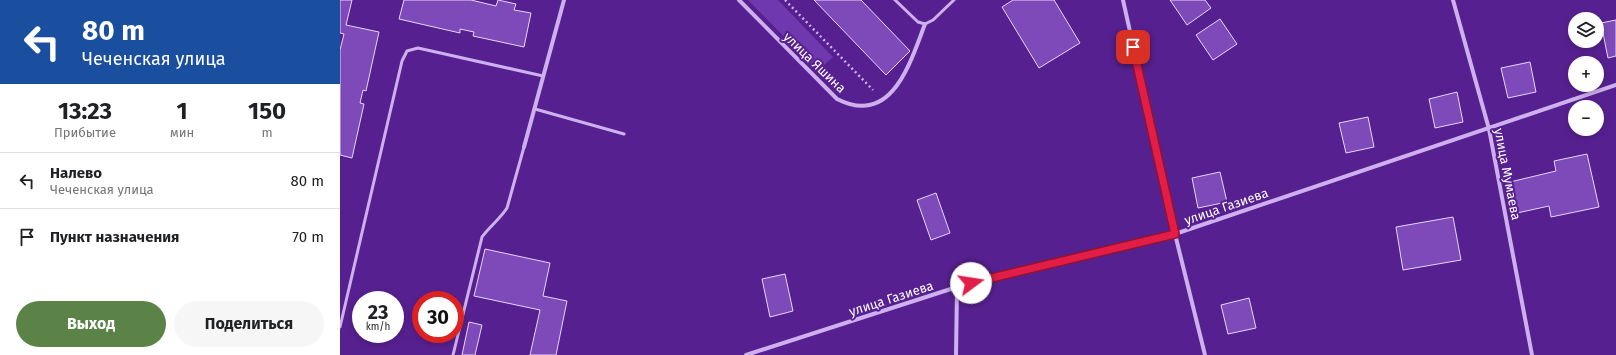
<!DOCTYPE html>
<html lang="ru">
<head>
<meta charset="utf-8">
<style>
  body { margin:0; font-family:"Fira Sans",sans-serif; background:#f6f6f6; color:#202124; height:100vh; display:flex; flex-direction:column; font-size:15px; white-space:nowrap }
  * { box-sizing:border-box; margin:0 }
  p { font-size:13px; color:#757577 }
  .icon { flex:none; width:22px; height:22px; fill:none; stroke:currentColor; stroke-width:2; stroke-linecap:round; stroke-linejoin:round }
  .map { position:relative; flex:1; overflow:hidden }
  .drawer { display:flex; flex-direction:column; background:#fff; width:340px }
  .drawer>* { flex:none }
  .guide { background:#1a4fa0; color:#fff; overflow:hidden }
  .buttons { position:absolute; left:1228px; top:12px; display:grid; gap:8px }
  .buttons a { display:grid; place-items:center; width:36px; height:36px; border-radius:50%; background:#fff; box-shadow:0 2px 6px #0003; font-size:20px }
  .speed { position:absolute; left:12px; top:291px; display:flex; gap:8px; font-size:20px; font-weight:700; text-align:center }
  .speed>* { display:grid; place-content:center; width:52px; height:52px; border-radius:50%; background:#fff; box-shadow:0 2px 6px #0003; line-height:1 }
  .speed small { font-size:10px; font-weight:400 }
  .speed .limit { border:6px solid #d22; background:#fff; color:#111 }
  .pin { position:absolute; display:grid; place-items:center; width:34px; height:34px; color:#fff; margin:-17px; border-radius:8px; box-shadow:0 2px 6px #0006 }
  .me { position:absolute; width:44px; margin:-22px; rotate:76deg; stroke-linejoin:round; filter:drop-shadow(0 0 3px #0008) }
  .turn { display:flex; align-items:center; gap:14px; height:84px; padding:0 16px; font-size:18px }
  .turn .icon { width:52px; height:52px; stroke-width:2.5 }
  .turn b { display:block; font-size:28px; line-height:34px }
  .eta { display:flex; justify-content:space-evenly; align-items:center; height:68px; text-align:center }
  .eta b { font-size:24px; font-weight:700; line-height:28px }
  .primary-button { display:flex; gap:8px; margin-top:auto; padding:8px 16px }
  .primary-button a { flex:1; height:46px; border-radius:24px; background:#5b8347; color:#fff; font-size:16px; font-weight:700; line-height:46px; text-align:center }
  .primary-button a+a { background:#f6f6f6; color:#202124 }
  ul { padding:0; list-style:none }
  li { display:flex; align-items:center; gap:12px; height:56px; padding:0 16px; border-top:1px solid #e0e0e0 }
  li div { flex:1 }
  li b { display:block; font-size:15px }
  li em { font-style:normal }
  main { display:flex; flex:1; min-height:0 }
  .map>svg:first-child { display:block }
  .green { fill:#7038af }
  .building { fill:#7e49b8; stroke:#e7d6f9 }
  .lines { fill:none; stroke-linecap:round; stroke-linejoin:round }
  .path { stroke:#cdb0ed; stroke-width:2.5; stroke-dasharray:2 3; stroke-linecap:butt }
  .service { stroke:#cdb0ed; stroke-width:3 }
  .minor { stroke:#cdb0ed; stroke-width:4 }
  .route-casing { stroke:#92132f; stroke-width:10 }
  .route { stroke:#e11d48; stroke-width:7 }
  .labels { text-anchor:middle; stroke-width:4; stroke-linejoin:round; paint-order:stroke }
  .street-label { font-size:13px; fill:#fff; stroke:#572090 }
</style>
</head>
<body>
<main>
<section class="drawer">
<div class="guide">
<div class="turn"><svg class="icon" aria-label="left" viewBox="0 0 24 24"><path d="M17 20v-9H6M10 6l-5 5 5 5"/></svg><div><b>80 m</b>Чеченская улица</div></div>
</div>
<div class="eta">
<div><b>13:23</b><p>Прибытие</p></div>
<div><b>1</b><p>мин</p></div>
<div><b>150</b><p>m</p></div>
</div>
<ul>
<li><svg class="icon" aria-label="left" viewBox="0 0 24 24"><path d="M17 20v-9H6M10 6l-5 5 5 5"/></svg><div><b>Налево</b><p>Чеченская улица</p></div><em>80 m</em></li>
<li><svg class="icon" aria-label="arrive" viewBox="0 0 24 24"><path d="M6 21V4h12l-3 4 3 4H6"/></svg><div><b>Пункт назначения</b></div><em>70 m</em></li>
</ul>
<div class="primary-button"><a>Выход</a><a>Поделиться</a></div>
</section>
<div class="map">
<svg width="1276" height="355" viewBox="0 0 1276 355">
  <rect width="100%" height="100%" fill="#572090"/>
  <!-- green -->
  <path class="green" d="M408,0H438L493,57L484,65L475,68Z"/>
  <!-- building -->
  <path class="building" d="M0,0H12L6,25L39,32L26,91L23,90L20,103L24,104L12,158L0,155V50L4,34L0,33Z
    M64,0H131L156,6L158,0L176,4L174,10L191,13L184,47L133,36L134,32L120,29V33L59,19Z
    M474,0H521L570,51L546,75Z
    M673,0H714L740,43L699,68L662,7Z
    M830,0H865L871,8L847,25Z
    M880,19L897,44L873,60L856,35Z
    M1276,20V56L1268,58L1261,23Z
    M1190,62L1196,92L1168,98L1161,68Z
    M1117,92L1123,122L1095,128L1089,99Z
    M1028,117L1034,147L1006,153L999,123Z
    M1247,154L1259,207L1211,217L1209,206L1177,213L1170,182L1216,171L1214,161Z
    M880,172L887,202L858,208L852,178Z
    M596,193L610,233L591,240L577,200Z
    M1113,217L1121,260L1063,270L1056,227Z
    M145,249L210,263L203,296L227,301L216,355H190L200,310L134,296Z
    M445,274L453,311L430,317L422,279Z
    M909,298L916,328L888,334L881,305Z
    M129,322L142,325L135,355H122Z"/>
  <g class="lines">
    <!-- path -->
    <path class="path" d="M445,0L533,90"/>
    <!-- service -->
    <path class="service" d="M555,0L578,22L585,24L593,20L614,0
      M195,109L284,134
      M0,327L62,61L67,51L78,48L203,76
      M113,355L142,237C149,227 160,219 167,208L184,147"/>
    <!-- minor -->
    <path class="minor" d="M399,0L497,99C552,127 570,63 585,24
      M783,0L835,234L865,355
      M1113,0L1149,129L1192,355
      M184,147L224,0
      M406,355L617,287L835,234L1276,85
      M616,355L617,287"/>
  </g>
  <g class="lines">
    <defs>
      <path id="route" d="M631,283L835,234L793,47"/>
    </defs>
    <!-- route casing -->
    <use href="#route" class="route-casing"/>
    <!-- route -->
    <use href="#route" class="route"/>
  </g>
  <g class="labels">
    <!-- street labels -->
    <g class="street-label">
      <text transform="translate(475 62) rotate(44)" y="5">улица Яшина</text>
      <text transform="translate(1168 174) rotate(79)" y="5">улица Мумаева</text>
      <text transform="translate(886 206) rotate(-19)" y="5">улица Газиева</text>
      <text transform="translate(551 298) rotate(-18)" y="5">улица Газиева</text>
    </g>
  </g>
</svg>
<div class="buttons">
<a><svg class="icon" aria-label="layers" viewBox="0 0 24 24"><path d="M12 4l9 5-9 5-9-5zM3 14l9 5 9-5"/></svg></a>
<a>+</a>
<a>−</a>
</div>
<div class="speed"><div>23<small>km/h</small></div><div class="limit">30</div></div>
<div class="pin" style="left:793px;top:47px;background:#d93025"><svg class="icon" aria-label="arrive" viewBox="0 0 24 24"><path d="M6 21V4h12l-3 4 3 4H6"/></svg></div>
<svg class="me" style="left:631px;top:283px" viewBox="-20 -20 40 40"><circle r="19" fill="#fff"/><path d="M0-13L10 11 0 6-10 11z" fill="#e11d48"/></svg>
</div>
</main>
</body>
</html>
